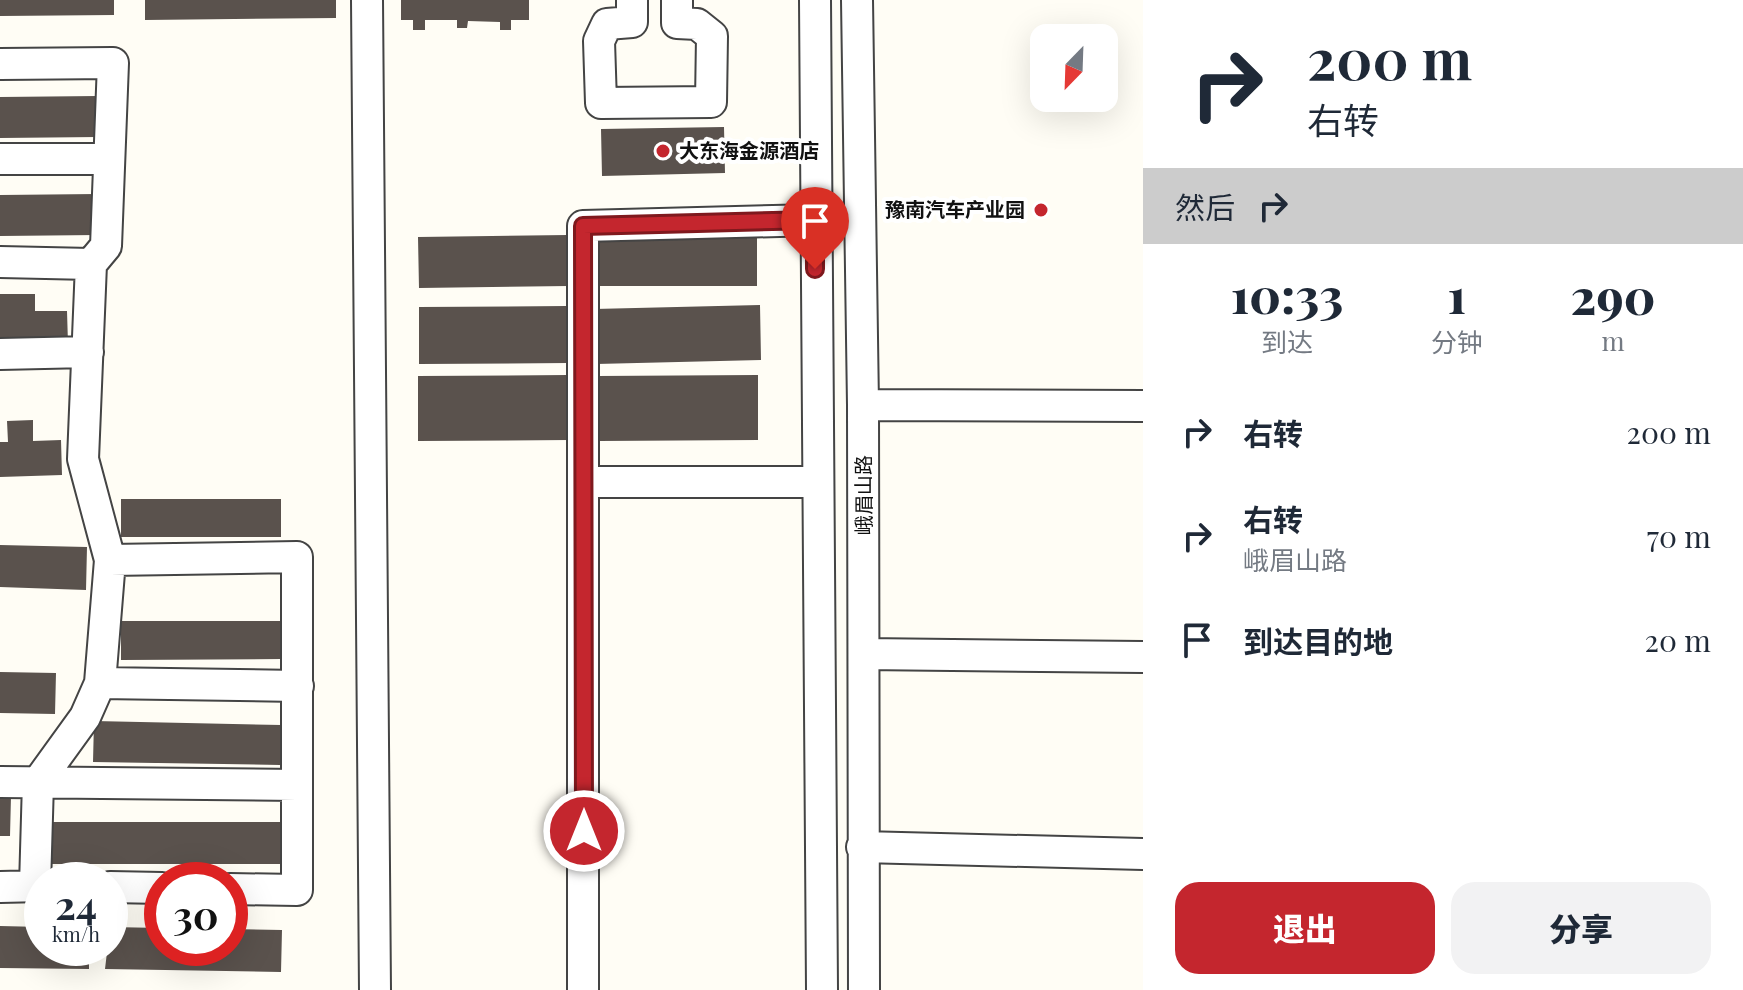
<!DOCTYPE html>
<html lang="zh">
<head>
<meta charset="utf-8">
<style>
  body { margin:0; font-family:"Playfair Display","Noto Sans SC",serif; background:#f2f2f3; color:#1f2937; height:100vh; display:flex; flex-direction:column; font-size:30px; white-space:nowrap }
  * { box-sizing:border-box; margin:0 }
  p { font-size:26px; color:#747a83 }
  .icon { flex:none; width:44px; height:44px; fill:none; stroke:currentColor; stroke-width:2; stroke-linecap:round; stroke-linejoin:round }
  .map { position:relative; flex:1; overflow:hidden }
  .drawer { display:flex; flex-direction:column; background:#fff; width:600px }
  .drawer>* { flex:none }
  .banner { background:#fff; color:#1f2937; overflow:hidden }
  .needle { width:52px; rotate:203deg }
  .fabs { position:absolute; left:1030px; top:24px; display:grid; gap:16px }
  .fabs a { display:grid; place-items:center; width:88px; height:88px; border-radius:16px; background:#fff; box-shadow:0 8px 32px #0002; font-size:40px }
  .speed { position:absolute; left:24px; top:862px; display:flex; gap:16px; font-size:40px; font-weight:700; text-align:center }
  .speed>* { display:grid; place-content:center; width:104px; height:104px; border-radius:50%; background:#fff; box-shadow:0 8px 32px #0002; line-height:1 }
  .speed small { font-size:20px; font-weight:400 }
  .speed .limit { border:12px solid #d22; background:#fff; color:#111 }
  .pin { position:absolute; display:grid; place-items:center; width:68px; height:68px; color:#fff; margin:-82px -34px; border-radius:50% 50% 50% 0; rotate:-45deg; box-shadow:0 0 8px #0007 }
  .pin .icon { rotate:45deg }
  .me { position:absolute; width:88px; margin:-44px; rotate:0deg; stroke-linejoin:round; filter:drop-shadow(0 0 6px #0008) }
  .turn { display:flex; align-items:center; gap:28px; height:168px; padding:0 32px; font-size:36px }
  .turn .icon { width:104px; height:104px; stroke-width:2.5 }
  .turn b { display:block; font-size:56px; line-height:68px }
  .then { display:flex; align-items:center; height:76px; padding:0 32px; background:#0003; gap:16px; font-size:30px }
  .eta { display:flex; justify-content:space-evenly; align-items:center; height:136px; text-align:center }
  .eta b { font-size:48px; font-weight:800; line-height:56px }
  .cta { display:flex; gap:16px; margin-top:auto; padding:16px 32px }
  .cta a { flex:1; height:92px; border-radius:24px; background:#c4262e; color:#fff; font-size:32px; font-weight:800; line-height:92px; text-align:center }
  .cta a+a { background:#f2f2f3; color:#1f2937 }
  ul { padding:0; list-style:none }
  li { display:flex; align-items:center; gap:24px; height:104px; padding:0 32px }
  li div { flex:1 }
  li b { display:block; font-size:30px }
  li em { font-style:normal }
  main { display:flex; flex:1; min-height:0 }
  .map>svg:first-child { display:block }
  .building { fill:#5a524d }
  .lines { fill:none; stroke-linecap:round; stroke-linejoin:round }
  .minor-casing { stroke:#444; stroke-width:34 }
  .minor { stroke:#fff; stroke-width:30 }
  .route-casing { stroke:#7f191e; stroke-width:20 }
  .route { stroke:#c4262e; stroke-width:14 }
  .poi-dot { fill:#c4262e; stroke:#fff; stroke-width:3 }
  .labels { text-anchor:middle; stroke-width:8; stroke-linejoin:round; paint-order:stroke }
  .poi-label { font-size:20px; font-weight:bold; fill:#111; stroke:#fff; text-anchor:start }
  .street-label { font-size:20px; fill:#111; stroke:#fff }
</style>
</head>
<body>
<main>
<div class="map">
<svg width="1143" height="990" viewBox="0 0 1143 990">
  <rect width="100%" height="100%" fill="#fffdf5"/>
  <!-- building -->
  <path class="building" d="M0,0H114V15L0,16Z
    M145,0H336V18L145,20Z
    M401,0H529V20H511V30H500V22L468,21L467,28H457V20H425V30H413V20H401Z
    M98,96V137L0,138V97Z
    M724,127L725,173L602,176L601,129Z
    M97,194V235L0,236V195Z
    M594,234H757V286H594Z
    M568,235V286L419,288L418,237Z
    M0,294H35V311H67L68,344L0,345Z
    M760,305L761,360L596,364L594,309Z
    M567,306L568,363L419,364V307Z
    M568,375L569,440L418,441V376Z
    M758,375V440L599,441L598,376Z
    M33,420V441L61,440L62,475L0,477V442H8L7,421Z
    M121,499H281V537H121Z
    M0,545L87,547L86,590L0,587Z
    M121,621H281V659L121,660Z
    M0,672L56,673L55,714L0,713Z
    M94,721L281,725L280,765L93,762Z
    M0,796H11L10,836H0Z
    M49,822H283V864H49Z
    M0,926L42,927V948H89V969L0,968Z
    M110,927L162,928V948H230V929L282,930L281,972L105,969Z"/>
  <g class="lines">
    <defs>
      <path id="minor" d="M367,0L375,990
        M632,0V22L607,24L599,41L601,103L711,102L712,36L697,24L677,23V0
        M815,0L822,990
        M857,0L863,405L864,990
        M0,64L113,63L106,246L91,264L83,459L110,560L100,683L85,717L38,782L35,886
        M0,159H109
        M0,262L91,264
        M0,354L88,352
        M863,405L1143,406
        M585,482H817
        M110,560L297,557V890L230,889
        M865,654L1143,657
        M100,683L298,686
        M0,782L297,785
        M862,847L1143,854
        M0,887L42,886
        M110,887L162,888
        M583,990V226L815,220"/>
    </defs>
    <!-- minor casing -->
    <use href="#minor" class="minor-casing"/>
    <!-- minor -->
    <use href="#minor" class="minor"/>
  </g>
  <g class="lines">
    <defs>
      <path id="route" d="M584,831L583,226L815,220V269"/>
    </defs>
    <!-- route casing -->
    <use href="#route" class="route-casing"/>
    <!-- route -->
    <use href="#route" class="route"/>
  </g>
  <!-- markers -->
  <g class="poi-dot">
    <circle cx="663" cy="151" r="8"/>
    <circle cx="1041" cy="210" r="8"/>
  </g>
  <g class="labels">
    <!-- poi labels -->
    <g class="poi-label">
      <text x="679" y="158">大东海金源酒店</text>
      <text x="1025" y="217" text-anchor="end">豫南汽车产业园</text>
    </g>
    <!-- street labels -->
    <g class="street-label">
      <text transform="translate(864 495) rotate(-90)" y="7">峨眉山路</text>
    </g>
  </g>
</svg>
<div class="fabs">
<a><svg class="needle" viewBox="-14 -14 28 28"><path d="M0-13l5 13h-10z" fill="#e53935"/><path d="M0 13l5-13h-10z" fill="#747a83"/></svg></a>
</div>
<div class="speed"><div>24<small>km/h</small></div><div class="limit">30</div></div>
<div class="pin" style="left:815px;top:269px;background:#d93025"><svg class="icon" aria-label="arrive" viewBox="0 0 24 24"><path d="M6 21V4h12l-3 4 3 4H6"/></svg></div>
<svg class="me" style="left:584px;top:831px" viewBox="-20 -20 40 40"><circle r="17" fill="#c4262e" stroke="#fff" stroke-width="3"/><path d="M0-11L8 9 0 5-8 9z" fill="#fff"/></svg>
</div>
<section class="drawer">
<div class="banner">
<div class="turn"><svg class="icon" aria-label="right" viewBox="0 0 24 24"><path d="M7 20v-9h11M14 6l5 5-5 5"/></svg><div><b>200 m</b>右转</div></div>
<div class="then">然后<svg class="icon" aria-label="right" viewBox="0 0 24 24"><path d="M7 20v-9h11M14 6l5 5-5 5"/></svg></div>
</div>
<div class="eta">
<div><b>10:33</b><p>到达</p></div>
<div><b>1</b><p>分钟</p></div>
<div><b>290</b><p>m</p></div>
</div>
<ul>
<li><svg class="icon" aria-label="right" viewBox="0 0 24 24"><path d="M7 20v-9h11M14 6l5 5-5 5"/></svg><div><b>右转</b></div><em>200 m</em></li>
<li><svg class="icon" aria-label="right" viewBox="0 0 24 24"><path d="M7 20v-9h11M14 6l5 5-5 5"/></svg><div><b>右转</b><p>峨眉山路</p></div><em>70 m</em></li>
<li><svg class="icon" aria-label="arrive" viewBox="0 0 24 24"><path d="M6 21V4h12l-3 4 3 4H6"/></svg><div><b>到达目的地</b></div><em>20 m</em></li>
</ul>
<div class="cta"><a>退出</a><a>分享</a></div>
</section>
</main>
</body>
</html>
